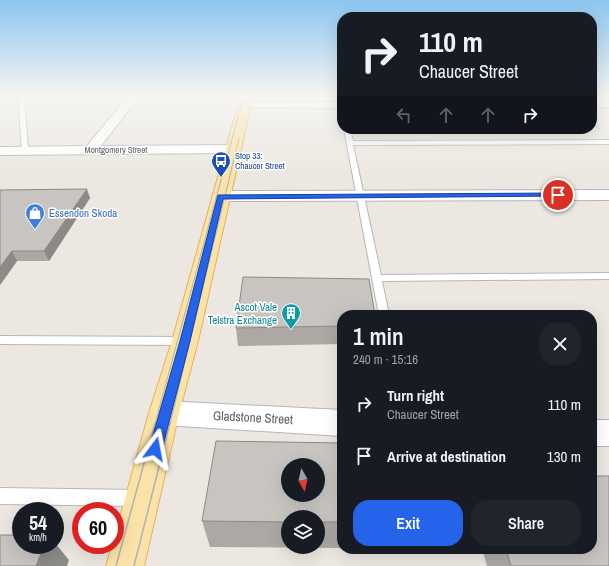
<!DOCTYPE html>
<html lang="en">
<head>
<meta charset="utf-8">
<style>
  body { margin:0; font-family:"Archivo Narrow",sans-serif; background:#20242c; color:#f1f3f6; height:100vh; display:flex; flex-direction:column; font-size:15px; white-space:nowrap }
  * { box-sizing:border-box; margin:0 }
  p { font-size:13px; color:#9ea1a6 }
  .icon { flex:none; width:22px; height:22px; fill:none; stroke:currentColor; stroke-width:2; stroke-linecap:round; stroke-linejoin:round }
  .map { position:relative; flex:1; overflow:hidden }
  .drawer { position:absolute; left:337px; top:310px; width:260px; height:244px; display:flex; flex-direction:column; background:#171b24; border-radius:16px; box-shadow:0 4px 16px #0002 }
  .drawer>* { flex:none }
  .guide { position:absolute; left:337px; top:12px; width:260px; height:122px; border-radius:16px; box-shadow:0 4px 16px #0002; background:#171b24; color:#f1f3f6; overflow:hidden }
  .needle { width:26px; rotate:172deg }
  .tools { position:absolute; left:281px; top:458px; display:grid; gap:8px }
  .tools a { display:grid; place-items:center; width:44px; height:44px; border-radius:50%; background:#171b24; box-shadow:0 4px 16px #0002; font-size:20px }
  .speed { position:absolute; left:12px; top:502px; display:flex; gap:8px; font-size:20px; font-weight:700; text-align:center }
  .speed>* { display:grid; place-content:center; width:52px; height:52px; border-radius:50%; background:#171b24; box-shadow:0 4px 16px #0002; line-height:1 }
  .speed small { font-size:10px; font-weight:400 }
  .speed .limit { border:6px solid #d22; background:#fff; color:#111 }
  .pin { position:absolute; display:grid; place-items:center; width:34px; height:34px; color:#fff; margin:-17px; border:2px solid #fff; border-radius:50%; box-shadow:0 1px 4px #0007 }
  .me { position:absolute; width:44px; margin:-22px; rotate:13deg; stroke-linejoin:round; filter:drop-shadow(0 0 3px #0008) }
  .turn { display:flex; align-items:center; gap:14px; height:84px; padding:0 16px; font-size:18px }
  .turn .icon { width:52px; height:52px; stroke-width:2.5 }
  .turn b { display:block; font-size:28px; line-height:34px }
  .lanes { display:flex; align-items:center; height:38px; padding:0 16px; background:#0003; justify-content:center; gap:20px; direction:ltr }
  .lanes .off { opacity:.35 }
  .round { display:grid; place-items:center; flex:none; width:42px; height:42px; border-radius:16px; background:#20242c }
  .head { display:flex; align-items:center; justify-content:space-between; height:68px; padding:0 16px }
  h1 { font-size:24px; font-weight:600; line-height:30px }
  .button { display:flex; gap:8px; margin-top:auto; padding:8px 16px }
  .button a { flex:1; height:46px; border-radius:16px; background:#2563eb; color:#fff; font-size:16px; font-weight:600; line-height:46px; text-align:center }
  .button a+a { background:#20242c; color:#f1f3f6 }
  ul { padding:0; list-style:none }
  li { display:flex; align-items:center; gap:12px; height:52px; padding:0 16px }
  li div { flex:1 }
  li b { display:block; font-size:15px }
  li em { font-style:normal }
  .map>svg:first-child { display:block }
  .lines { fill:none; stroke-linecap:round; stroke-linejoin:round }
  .service-casing { stroke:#b3b7bb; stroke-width:2 }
  .minor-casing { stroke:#b3b7bb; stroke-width:2 }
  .tertiary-casing { stroke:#b3b7bb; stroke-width:2 }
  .primary-casing { stroke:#eab05b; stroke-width:2 }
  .path { stroke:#98c69f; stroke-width:1.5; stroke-dasharray:2.5 1; stroke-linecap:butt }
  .service { fill:#fff; fill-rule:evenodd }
  .minor { fill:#fff; fill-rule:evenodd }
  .tertiary { fill:#fff; fill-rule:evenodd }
  .primary { fill:#fbe2a6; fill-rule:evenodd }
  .tram-far1 { stroke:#b0b1b1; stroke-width:1 }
  .tram { stroke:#b0b1b1; stroke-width:1.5 }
  .wall { fill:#aca9a5; fill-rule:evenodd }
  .shaded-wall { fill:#8c8a86 }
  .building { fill:#c8c5c0; stroke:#8c8a86; fill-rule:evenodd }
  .route { fill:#2563eb; stroke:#184099 }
  .labels { text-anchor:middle; stroke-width:3; stroke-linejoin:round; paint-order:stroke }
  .far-street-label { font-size:9px; fill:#595e61; stroke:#fff }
  .far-transit-label { font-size:9px; fill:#164399; stroke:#fff; text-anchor:start }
  .shop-label { font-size:11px; fill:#366cbe; stroke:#fff; text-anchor:start }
  .culture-label { font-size:11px; fill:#0d838f; stroke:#fff; text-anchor:end }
  .near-street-label { font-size:13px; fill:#595e61; stroke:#fff }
</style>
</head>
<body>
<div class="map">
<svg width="609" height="566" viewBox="0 0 609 566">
  <rect width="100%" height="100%" fill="#ece8e1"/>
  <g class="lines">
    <defs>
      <path id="service" d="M18,95H24L28,151L25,153L22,151Z
        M337,95H342V105L339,103Z
        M344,129H350L353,141L609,140V144L353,145L381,275L609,273V279L382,281L389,315H379Z
        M0,336L185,337L189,338L191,341L189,344L185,345L0,344Z
        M0,488L138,490L143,493L146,498L143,503L138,506L0,504Z"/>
      <path id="minor" d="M16,95H104L99,98L21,99L17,98Z
        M129,95H140L101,146L233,145L238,146L240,149L238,152L233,153L0,155V147L87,146Z
        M592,101H609V107H592Z
        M244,102H342V108L240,107L238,105L240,103Z
        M609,190V200L220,201L214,199L212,196L214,193L220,191Z"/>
      <path id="tertiary" d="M164,401L342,410V436L164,425L154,422L149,413L154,404Z
        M592,420H609V446H592Z"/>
      <path id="primary" d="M241,95H253L198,341L179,413L144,566H106L112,545H115V535L149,413L172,341Z"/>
    </defs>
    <!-- service casing -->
    <use href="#service" class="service-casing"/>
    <!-- minor casing -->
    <use href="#minor" class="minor-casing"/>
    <!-- tertiary casing -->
    <use href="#tertiary" class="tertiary-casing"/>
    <!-- primary casing -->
    <use href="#primary" class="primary-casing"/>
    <!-- path -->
    <path class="path" d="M592,123L599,129"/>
    <!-- service -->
    <use href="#service" class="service"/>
    <!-- minor -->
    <use href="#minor" class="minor"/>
    <!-- tertiary -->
    <use href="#tertiary" class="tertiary"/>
    <!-- primary -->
    <use href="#primary" class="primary"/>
    <!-- tram-far1 -->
    <path class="tram-far1" d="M155,424L244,95
      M170,424L239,138"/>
    <!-- tram -->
    <path class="tram" d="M116,566L155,423
      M134,566L170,423"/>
  </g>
  <!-- wall -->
  <path class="wall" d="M0,190L90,198L49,261H17L0,285Z
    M342,315V344L238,346L236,328Z
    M342,443V548L210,547L202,521ZM288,517H318V547H288Z
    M482,549H592L609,566H487Z"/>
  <!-- shaded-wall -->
  <path class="shaded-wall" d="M87,189L90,198L49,261L44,251Z
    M12,251L17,261L0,285V267Z
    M55,543L69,560L67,566H36L44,545H55Z"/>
  <!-- building -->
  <path class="building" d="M87,189L44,251H12L0,267V190Z
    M243,277L369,279L375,315H342V326L236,328Z
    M216,441L342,443V522H318V517H288V522L202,521ZM288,465H318V495H288Z
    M592,476H609V566H511L506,549H592Z
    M0,535H21V545H44L36,566H0Z"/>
  <!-- sky -->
  <linearGradient id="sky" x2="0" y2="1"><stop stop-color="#8cc5f0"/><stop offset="0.55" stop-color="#f6f5f2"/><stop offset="1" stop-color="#f6f5f2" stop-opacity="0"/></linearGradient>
  <rect width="609" height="174" fill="url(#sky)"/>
  <!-- route -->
  <path class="route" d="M558,193H561V196L223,199L190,341L162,449L160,453L155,455L151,453L149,449L180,341L218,195Z"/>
  <!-- icons -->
  <defs>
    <symbol id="bus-pin" viewBox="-11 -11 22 30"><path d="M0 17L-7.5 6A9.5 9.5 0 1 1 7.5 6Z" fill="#1a4fb4" stroke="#fff"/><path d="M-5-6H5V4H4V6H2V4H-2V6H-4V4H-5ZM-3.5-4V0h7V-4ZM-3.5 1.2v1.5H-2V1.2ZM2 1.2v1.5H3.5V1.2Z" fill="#fff"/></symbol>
    <symbol id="shop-pin" viewBox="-11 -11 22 30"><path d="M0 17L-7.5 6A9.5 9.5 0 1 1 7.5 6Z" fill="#3f7fe0" stroke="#fff"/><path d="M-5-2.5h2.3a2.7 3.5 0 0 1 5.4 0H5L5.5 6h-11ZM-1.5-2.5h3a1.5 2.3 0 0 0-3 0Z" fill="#fff"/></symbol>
    <symbol id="building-pin" viewBox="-11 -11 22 30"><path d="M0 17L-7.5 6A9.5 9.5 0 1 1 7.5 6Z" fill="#0f9aa8" stroke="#fff"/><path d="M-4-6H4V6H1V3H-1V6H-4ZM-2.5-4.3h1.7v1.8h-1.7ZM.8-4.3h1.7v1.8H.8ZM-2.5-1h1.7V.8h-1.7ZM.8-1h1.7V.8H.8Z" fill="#fff"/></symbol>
  </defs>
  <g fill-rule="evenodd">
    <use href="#bus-pin" x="210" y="150" width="22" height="30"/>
    <use href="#shop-pin" x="24" y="202" width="22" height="30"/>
    <use href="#building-pin" x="280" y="302" width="22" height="30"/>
  </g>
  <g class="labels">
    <!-- far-street labels -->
    <g class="far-street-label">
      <text x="116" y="153">Montgomery Street</text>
    </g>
    <!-- far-transit labels -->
    <g class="far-transit-label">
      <text x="235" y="159">Stop 33:<tspan x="235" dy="10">Chaucer Street</tspan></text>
    </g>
    <!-- shop labels -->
    <g class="shop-label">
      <text x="49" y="217">Essendon Skoda</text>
    </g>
    <!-- culture labels -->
    <g class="culture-label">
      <text x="277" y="311">Ascot Vale<tspan x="277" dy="13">Telstra Exchange</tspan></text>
    </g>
    <!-- near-street labels -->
    <g class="near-street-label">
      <text transform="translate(253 417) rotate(3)" y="5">Gladstone Street</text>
    </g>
  </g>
</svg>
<div class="tools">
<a><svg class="needle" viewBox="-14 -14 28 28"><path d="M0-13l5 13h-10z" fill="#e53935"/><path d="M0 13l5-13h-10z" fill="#9ea1a6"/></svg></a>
<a><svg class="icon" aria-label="layers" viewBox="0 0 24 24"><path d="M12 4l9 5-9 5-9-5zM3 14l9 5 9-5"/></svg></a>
</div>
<div class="speed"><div>54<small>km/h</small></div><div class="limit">60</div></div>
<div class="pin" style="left:558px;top:195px;background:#d93025"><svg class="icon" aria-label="arrive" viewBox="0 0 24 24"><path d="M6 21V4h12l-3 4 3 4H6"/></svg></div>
<svg class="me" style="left:155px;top:449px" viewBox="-20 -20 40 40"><path d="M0-17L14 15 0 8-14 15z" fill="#2563eb" stroke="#fff" stroke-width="4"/></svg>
<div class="guide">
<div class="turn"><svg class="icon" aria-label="right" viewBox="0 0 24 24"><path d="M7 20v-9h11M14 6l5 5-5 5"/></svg><div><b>110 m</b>Chaucer Street</div></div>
<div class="lanes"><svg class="icon off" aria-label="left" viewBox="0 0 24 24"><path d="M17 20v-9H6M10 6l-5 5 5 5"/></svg><svg class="icon off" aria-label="ahead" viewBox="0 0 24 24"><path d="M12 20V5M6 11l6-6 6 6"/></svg><svg class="icon off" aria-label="ahead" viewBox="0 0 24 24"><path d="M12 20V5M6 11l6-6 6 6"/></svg><svg class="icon" aria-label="right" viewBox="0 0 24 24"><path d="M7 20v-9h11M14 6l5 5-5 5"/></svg></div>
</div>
<section class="drawer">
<div class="head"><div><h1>1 min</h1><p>240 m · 15:16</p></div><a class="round"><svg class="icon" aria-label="close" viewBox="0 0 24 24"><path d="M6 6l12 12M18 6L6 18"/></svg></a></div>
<ul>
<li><svg class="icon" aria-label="right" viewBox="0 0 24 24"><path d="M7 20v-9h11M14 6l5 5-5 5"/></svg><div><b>Turn right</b><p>Chaucer Street</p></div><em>110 m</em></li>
<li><svg class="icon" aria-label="arrive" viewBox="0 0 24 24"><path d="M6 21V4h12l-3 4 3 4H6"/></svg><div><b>Arrive at destination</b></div><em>130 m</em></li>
</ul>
<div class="button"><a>Exit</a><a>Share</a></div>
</section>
</div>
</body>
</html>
